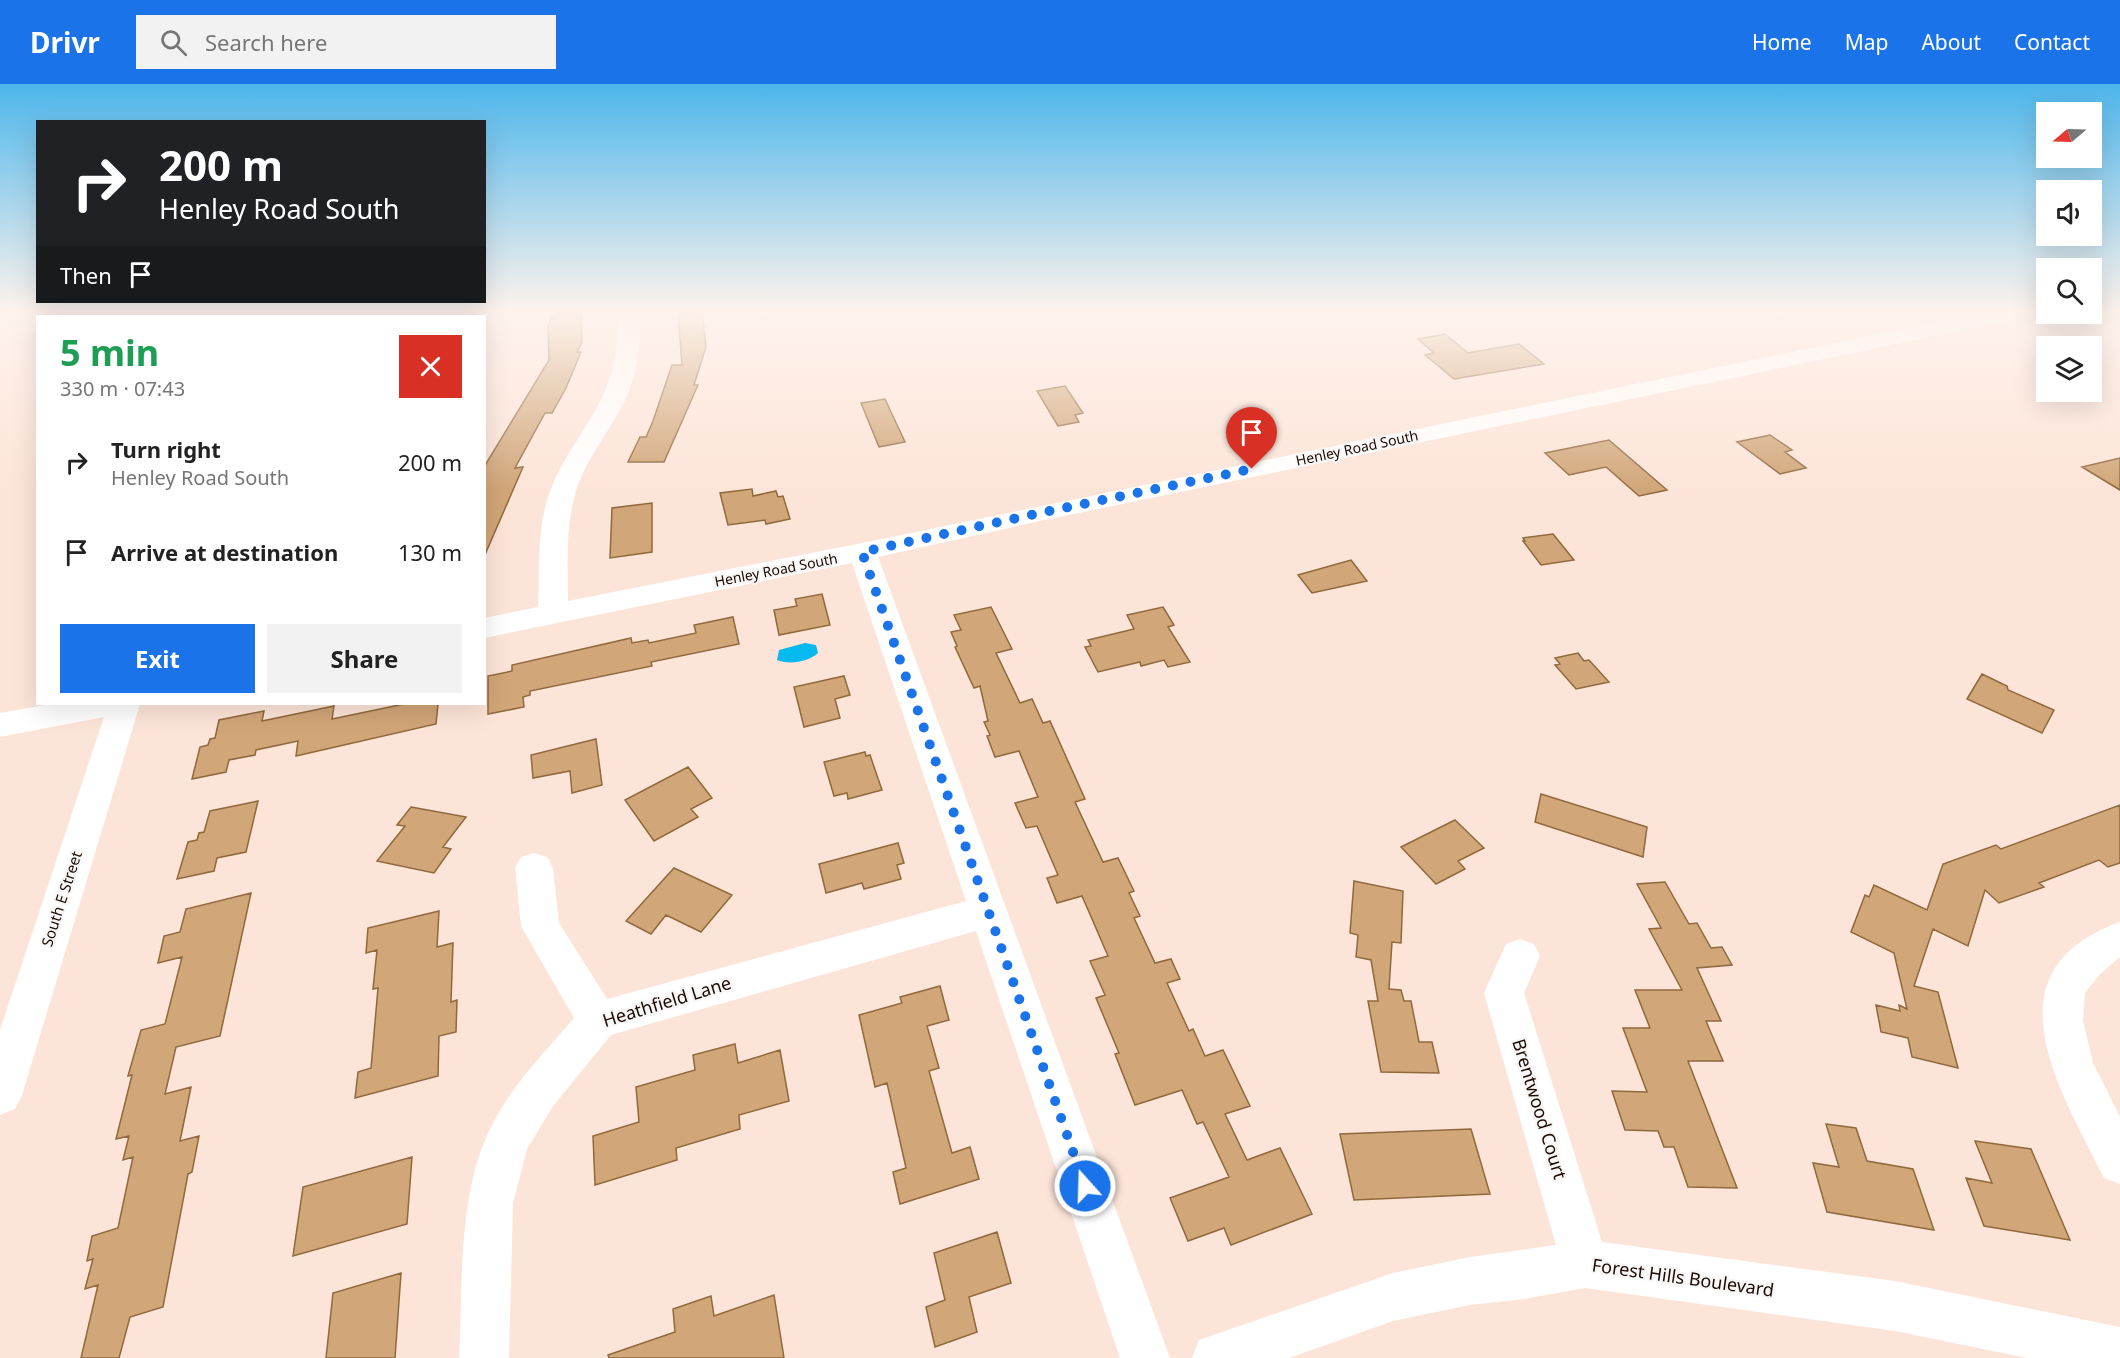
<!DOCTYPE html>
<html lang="en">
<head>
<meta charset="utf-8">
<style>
  body { margin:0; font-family:"Noto Sans",sans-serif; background:#f2f2f2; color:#222; height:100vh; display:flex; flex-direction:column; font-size:22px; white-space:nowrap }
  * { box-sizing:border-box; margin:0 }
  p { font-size:20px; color:#767676 }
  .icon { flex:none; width:33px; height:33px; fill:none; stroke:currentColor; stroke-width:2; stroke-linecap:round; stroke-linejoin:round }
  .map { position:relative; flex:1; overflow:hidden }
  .drawer { position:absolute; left:36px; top:231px; width:450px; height:390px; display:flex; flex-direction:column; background:#fff; border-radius:0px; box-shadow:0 6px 24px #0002 }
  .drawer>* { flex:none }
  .hud { position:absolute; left:36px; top:36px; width:450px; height:183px; border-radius:0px; box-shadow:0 6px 24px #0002; background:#202124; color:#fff; overflow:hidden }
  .needle { width:39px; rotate:251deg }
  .fabs { position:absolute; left:2036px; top:18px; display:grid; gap:12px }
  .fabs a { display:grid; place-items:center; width:66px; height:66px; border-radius:0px; background:#fff; box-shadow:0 6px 24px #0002; font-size:30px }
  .pin { position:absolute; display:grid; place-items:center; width:51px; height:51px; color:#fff; margin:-62px -26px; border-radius:50% 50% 50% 0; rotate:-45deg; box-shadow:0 0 6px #0007 }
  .pin .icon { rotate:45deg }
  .me { position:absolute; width:66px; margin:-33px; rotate:340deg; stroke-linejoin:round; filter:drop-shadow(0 0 4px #0008) }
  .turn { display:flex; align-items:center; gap:21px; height:126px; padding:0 24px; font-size:27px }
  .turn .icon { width:78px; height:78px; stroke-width:2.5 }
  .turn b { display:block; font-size:42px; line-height:51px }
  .then { display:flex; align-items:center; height:57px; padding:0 24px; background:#0003; gap:12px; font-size:22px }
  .round { display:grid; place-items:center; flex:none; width:63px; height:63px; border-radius:0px; background:#f2f2f2 }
  .summary { display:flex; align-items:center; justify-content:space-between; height:102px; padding:0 24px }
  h1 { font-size:36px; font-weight:700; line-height:45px; color:#1e9e55 }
  .cta { display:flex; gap:12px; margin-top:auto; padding:12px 24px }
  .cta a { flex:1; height:69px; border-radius:0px; background:#1a73e8; color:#fff; font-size:24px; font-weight:700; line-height:69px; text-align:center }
  .cta a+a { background:#f2f2f2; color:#222 }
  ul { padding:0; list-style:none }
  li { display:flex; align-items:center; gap:18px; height:90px; padding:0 24px }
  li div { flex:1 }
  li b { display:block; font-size:22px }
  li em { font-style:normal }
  header { display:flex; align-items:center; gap:36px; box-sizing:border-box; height:84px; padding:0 30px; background:#1a73e8; color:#fff }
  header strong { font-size:28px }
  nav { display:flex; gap:33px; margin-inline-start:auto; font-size:21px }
  .search { width:420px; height:54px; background:#f2f2f2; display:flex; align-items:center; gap:15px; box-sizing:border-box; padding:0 21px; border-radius:0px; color:#767676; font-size:22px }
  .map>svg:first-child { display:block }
  .water { fill:#06b9ef }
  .building { fill:#d1a678; stroke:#90693c; stroke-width:1.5 }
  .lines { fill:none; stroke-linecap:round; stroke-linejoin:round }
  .minor { fill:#fff; fill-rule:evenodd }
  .route { stroke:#1a73e8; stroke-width:10; stroke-dasharray:0 18 }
  .labels { text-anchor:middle; stroke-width:4.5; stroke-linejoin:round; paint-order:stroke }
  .far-street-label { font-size:14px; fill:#1e0a02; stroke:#f7f7f7 }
  .street-label { font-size:15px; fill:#1e0a02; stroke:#f7f7f7 }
  .near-street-label { font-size:18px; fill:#1e0a02; stroke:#f7f7f7 }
</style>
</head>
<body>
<header>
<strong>Drivr</strong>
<div class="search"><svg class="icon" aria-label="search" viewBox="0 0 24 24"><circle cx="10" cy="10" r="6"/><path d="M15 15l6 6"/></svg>Search here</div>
<nav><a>Home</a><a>Map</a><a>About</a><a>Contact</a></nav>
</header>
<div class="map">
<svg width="2120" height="1274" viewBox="0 0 2120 1274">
  <rect width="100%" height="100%" fill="#fde4d8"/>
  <!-- water -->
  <path class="water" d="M805,559L816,561L818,569C808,578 789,581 777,576L779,566Z"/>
  <!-- building -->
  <path class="building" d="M557,228H581L582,258L577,268H581L566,304L552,329H545L515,384L523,383L484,473V383L549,276L548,241L552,234L557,233Z
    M678,228H702L706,263L694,301H698L664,378H628L640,353H646L653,337L672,281H682Z
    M1445,250L1468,269L1519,260L1544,280L1454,295L1425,271L1434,269L1418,255Z
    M1065,302L1083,329L1075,331L1079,338L1058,342L1037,307Z
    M885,315L905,358L879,363L861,319Z
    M1770,351L1792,366L1785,368L1806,384L1780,390L1737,358Z
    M1609,356L1667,406L1639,412L1606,383L1569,391L1545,369Z
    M2120,374V406L2082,383Z
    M752,405L753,412L776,407L778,413L783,412L790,435L766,440L765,436L728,441L720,409Z
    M652,419V468L610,474L612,424Z
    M1553,450L1574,476L1541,481L1523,457H1525L1523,454Z
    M1351,476L1367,497L1312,509L1298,491Z
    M822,510L830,541L779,551L774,526L797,522L795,515Z
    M991,523L1012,565L996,569L1020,619L1032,615L1043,639L1050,637L1085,715L1075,718L1103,778L1118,774L1134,807L1129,809L1140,832L1134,834L1155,879L1171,875L1180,895L1167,899L1189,947L1193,945L1205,972L1223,966L1250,1022L1225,1030L1247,1076L1280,1064L1312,1130L1231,1161L1224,1144L1188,1157L1170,1114L1229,1093L1203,1038L1197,1040L1182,1006L1135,1021L1115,970L1119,969L1096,914L1105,911L1090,877L1108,872L1082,812L1057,819L1047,794L1058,791L1037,742L1026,744L1015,719L1038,713L1019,667L995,673L987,652L990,651L984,638L988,637L980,602L974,604L955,563L957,562L951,548L961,546L954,531Z
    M1163,523L1174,541L1168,543L1190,578L1168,583L1164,576L1141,582L1140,578L1098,588L1085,563L1091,562L1088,556L1134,545L1127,531Z
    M733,533L739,560L651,578L652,582L530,607V611L523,613L524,623L488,630V592L512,587V581L631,554L632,559L648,556L649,559L696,549L694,541Z
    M1578,569L1584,577L1589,576L1609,598L1576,605L1555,581L1560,580L1555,574Z
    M1982,590L2007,602L2008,606L2054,626L2042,649L1967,615Z
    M844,592L850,611L835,615L840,634L804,643L794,603Z
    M404,620H438L436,640L296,672L298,657L256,666L255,671L229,676L226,688L192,695L200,663L208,661L210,655L215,654L219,636L264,627L262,637L334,622L332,635Z
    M596,655L602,701L572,709L570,687L533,694L531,671Z
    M865,668L866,672L870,671L882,706L848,715L847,709L834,712L824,678Z
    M688,683L712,714L691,725L698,733L654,757L625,716Z
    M1541,710L1647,743L1643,773L1535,738Z
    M258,717L246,768L217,774L214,787L177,795L188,758L197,756L199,749L204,748L210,727Z
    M2120,721V779L2108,783L2099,776L2039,799L2044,803L1999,819L1985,806L1968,862L1933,845L1914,902L1938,908L1958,984L1912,973L1908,954L1881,948L1876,921L1900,927L1899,921L1907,925L1894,869L1851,848L1865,811L1869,813L1874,801L1927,826L1943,780L1996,761L2001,765Z
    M411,723L466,733L443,763L451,765L434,789L377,777L405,742L397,741Z
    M1455,736L1484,764L1458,777L1465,785L1436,800L1401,763Z
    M898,759L904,779L897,781L901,795L864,805L862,799L826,809L819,780Z
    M674,784L732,811L701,848L666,831L651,850L626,837Z
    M1354,797L1403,807L1401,859L1392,858L1389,905L1401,906L1404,917H1411L1419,958H1432L1439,989L1381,988L1368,917H1378L1371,876L1356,873L1358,851L1350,849Z
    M1665,798L1689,840L1697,839L1711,864L1722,863L1732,881L1697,884L1721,937H1706L1723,977H1688L1737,1104L1688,1103L1674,1063H1664L1658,1047L1625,1046L1612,1007L1647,1008L1623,944H1650L1635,906H1682L1649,845L1661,844L1637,800Z
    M251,809L220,952L176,963L165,1010L191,1003L180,1057L199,1052L192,1088L188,1090L163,1223L130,1233L119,1274H81L98,1201L85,1205L93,1175L87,1177L92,1152L118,1144L133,1073L123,1076L129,1052L116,1055L132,991L128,992L141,946L165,940L182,873L158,879L164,852L180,848L186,825Z
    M439,827L437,863L453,859L451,918L457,916L456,948L439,952L438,992L355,1014L358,988L371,984L378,904L373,905L377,866L366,869L368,844Z
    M940,902L949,936L927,942L939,984L929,987L952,1069L970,1063L979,1095L900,1120L893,1088L906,1084L887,999L875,1003L859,931L902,919L900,913Z
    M735,960L738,979L780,966L789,1017L739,1031L740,1045L676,1064L677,1076L595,1101L593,1052L639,1038L636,1003L695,986L693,971Z
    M1826,1040L1856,1044L1867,1077L1913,1085L1934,1146L1827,1128L1813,1079L1839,1083Z
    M1471,1045L1490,1110L1354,1116L1340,1050Z
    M1975,1057L2031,1065L2070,1156L1984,1142L1966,1094L1992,1099Z
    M412,1073L407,1140L293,1172L303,1103Z
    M997,1148L1011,1199L969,1213L977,1248L935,1263L926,1223L945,1216L934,1169Z
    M401,1189L395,1274H326L333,1209Z
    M774,1211L784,1274H609L608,1271L675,1248L673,1225L711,1212L714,1232Z"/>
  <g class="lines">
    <!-- minor -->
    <path class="minor" d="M619,228H641C640,255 639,284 628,310C613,344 587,372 576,407C565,443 568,481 568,517L862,459L1986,228H2029L2026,233L2018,235L1040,437L878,473L1170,1274H1120L976,847L611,951L553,1022L527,1065L513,1119L509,1274H459C463,1200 457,1111 491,1043C511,1002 545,968 574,934L521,842L515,784L521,773L534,769L547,773L553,784L559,839L607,915L966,817L852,479L484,554V534L538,523C540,484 536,442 551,405C564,370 589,343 604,309C616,284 617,255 619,228Z
      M51,620H140L22,1011L15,1025L0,1031V946L104,633L0,653V629Z
      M2120,838V873L2100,890L2085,909L2083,937L2093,979L2120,1033V1100L2104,1094C2061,1007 1983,887 2120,838Z
      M1520,855L1534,860L1540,872L1524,909L1602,1158L1895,1197L2120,1243V1274H2027L1895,1247L1585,1204L1524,1215L1470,1221L1393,1237L1289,1274H1192L1199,1256L1393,1189L1470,1173L1556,1161L1484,909L1506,860Z"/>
  </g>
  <!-- sky -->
  <linearGradient id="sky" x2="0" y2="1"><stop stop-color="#4db6eb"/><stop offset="0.56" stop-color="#fef3ed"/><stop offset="1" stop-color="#fef3ed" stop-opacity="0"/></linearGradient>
  <rect width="2120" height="406" fill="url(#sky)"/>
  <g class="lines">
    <!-- route -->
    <path class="route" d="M1085,1102L862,468L1040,429L1252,385"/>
  </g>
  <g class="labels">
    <!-- far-street labels -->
    <g class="far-street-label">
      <text transform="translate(1357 364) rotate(-12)" y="5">Henley Road South</text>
      <text transform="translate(776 486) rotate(-11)" y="5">Henley Road South</text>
    </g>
    <!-- street labels -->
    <g class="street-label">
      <text transform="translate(62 815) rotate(-72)" y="5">South E Street</text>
    </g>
    <!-- near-street labels -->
    <g class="near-street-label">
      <text transform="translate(667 918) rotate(-17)" y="6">Heathfield Lane</text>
      <text transform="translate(1539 1025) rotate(73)" y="6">Brentwood Court</text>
      <text transform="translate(1683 1194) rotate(8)" y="6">Forest Hills Boulevard</text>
    </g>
  </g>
</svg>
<div class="fabs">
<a><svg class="needle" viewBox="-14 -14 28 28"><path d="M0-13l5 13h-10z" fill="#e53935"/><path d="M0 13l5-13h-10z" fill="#767676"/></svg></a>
<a><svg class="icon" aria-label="sound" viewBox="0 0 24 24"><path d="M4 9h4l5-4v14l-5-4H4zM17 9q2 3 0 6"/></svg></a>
<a><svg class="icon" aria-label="search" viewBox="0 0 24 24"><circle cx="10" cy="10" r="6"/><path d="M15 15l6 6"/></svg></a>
<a><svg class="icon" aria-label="layers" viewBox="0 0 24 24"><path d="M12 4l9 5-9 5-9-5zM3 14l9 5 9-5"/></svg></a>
</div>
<div class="pin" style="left:1252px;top:385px;background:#d93025"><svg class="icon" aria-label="arrive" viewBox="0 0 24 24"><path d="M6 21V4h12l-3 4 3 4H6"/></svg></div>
<svg class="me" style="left:1085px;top:1102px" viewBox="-20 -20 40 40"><circle r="17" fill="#1a73e8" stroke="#fff" stroke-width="3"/><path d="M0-11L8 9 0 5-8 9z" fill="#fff"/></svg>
<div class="hud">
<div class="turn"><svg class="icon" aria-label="right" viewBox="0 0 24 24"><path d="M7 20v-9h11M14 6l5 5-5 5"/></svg><div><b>200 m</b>Henley Road South</div></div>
<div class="then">Then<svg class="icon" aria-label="arrive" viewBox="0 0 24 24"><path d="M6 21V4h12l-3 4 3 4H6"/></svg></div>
</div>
<section class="drawer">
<div class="summary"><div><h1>5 min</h1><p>330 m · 07:43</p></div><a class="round" style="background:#d93025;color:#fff"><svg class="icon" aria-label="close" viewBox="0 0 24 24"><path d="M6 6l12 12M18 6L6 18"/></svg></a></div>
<ul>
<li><svg class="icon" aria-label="right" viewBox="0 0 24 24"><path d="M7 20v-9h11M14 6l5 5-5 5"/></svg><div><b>Turn right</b><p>Henley Road South</p></div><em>200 m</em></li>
<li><svg class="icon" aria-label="arrive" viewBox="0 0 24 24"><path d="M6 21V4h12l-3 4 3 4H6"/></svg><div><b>Arrive at destination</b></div><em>130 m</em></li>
</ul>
<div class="cta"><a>Exit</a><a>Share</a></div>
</section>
</div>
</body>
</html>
